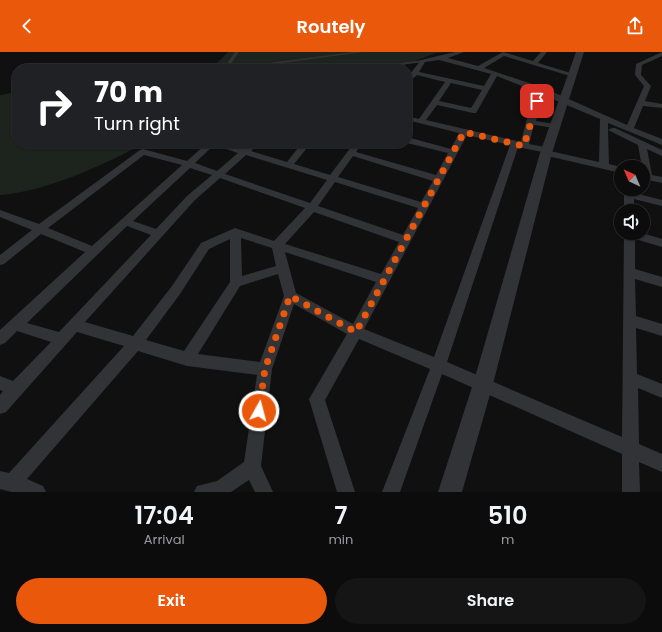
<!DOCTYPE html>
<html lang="en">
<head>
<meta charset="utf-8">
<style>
  body { margin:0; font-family:Poppins,sans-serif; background:#151516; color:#f1f3f6; height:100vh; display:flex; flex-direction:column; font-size:15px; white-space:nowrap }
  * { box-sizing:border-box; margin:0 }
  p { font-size:13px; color:#9a9b9d }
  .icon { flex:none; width:22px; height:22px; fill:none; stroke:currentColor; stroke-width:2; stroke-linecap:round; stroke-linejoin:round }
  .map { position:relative; height:440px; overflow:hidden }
  .details { display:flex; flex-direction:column; background:#0c0c0d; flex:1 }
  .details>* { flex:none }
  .top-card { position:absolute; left:12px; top:12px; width:400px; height:84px; border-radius:16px; box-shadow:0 1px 3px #0004,0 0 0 1px #2c2c2e; background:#202124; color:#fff; overflow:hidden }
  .needle { width:26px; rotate:316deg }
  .buttons { position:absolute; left:614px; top:108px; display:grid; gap:8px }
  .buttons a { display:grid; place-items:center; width:36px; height:36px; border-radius:50%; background:#0c0c0d; box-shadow:0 1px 3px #0004,0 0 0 1px #2c2c2e; font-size:20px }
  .pin { position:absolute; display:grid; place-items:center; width:34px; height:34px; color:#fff; margin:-17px; border-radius:8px; box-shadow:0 2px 6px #0006 }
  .me { position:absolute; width:44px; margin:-22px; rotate:7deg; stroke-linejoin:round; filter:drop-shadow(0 0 3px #0008) }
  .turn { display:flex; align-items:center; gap:14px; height:84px; padding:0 16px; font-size:18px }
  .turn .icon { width:52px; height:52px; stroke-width:2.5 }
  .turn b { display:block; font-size:28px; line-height:34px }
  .eta { display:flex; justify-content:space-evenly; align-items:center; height:68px; text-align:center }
  .eta b { font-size:24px; font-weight:600; line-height:28px }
  .action { display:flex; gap:8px; margin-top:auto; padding:8px 16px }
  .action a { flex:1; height:46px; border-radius:24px; background:#ea580c; color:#fff; font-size:16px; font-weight:600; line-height:46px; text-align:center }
  .action a+a { background:#151516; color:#f1f3f6 }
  header { display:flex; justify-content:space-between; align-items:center; height:52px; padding:0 16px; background:#ea580c; color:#fff; font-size:18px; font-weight:600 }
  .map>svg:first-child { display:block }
  .green { fill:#1d241d }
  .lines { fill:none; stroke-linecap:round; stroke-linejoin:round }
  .service { fill:#323336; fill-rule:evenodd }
  .minor { fill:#323336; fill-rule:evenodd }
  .tertiary { fill:#323336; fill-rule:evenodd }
  .route { stroke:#ea580c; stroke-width:7; stroke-dasharray:0 12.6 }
</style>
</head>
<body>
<header><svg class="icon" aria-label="back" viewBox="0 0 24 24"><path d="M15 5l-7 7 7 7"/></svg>Routely<svg class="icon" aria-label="share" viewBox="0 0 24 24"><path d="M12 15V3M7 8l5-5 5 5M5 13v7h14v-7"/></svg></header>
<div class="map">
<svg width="662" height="440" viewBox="0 0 662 440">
  <rect width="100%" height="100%" fill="#101011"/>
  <!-- green -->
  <path class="green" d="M228,0H452L436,1L402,14L380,17H194L214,14Z
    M17,40V91H144C105,113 44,140 0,143V43Z"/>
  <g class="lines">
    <!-- service -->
    <path class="service" d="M235,0H239L232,10L231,16L354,0H363L237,17H227L228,10Z
      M423,8H424V10L367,17H357Z"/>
    <!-- minor -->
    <path class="minor" d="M455,0H464L448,6L478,14L503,0L533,9L541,0H547L538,11L574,22V24H570L504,4L484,16L544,36L627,73L644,34L635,23L636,12L662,0V4L642,13L641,23L651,34L645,49L662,52V56L643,54L634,76L662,87V93L608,71V78L612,76H615L662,98V104L647,97L652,123L662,125V131L643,127V115H642L638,93L608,78L609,112L621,115V121L543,103L542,100L518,95L447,310L622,385L624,181H642L662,187V195L635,187V217L662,225V235L635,227L636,264L662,272V284L636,276L637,322L662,332V346L638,336L639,392L662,402V420L639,410L640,440H622V402L442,322L400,440H382L430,317L359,287L325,348L355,440H337L309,347L347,282L294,252L272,317L261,414L273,440H255L249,428L231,440H194L197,434L217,429L244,410L257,323L187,314L138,299L27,427L43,434L46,440H12L0,437V419L9,421L124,294L77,280L6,360L0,362V343L3,339L0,338V324L13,329L51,290L17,279L5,291L0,293V278L85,200L41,182L4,212L0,213V203L32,178L0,165V158L39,172L140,98L143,97L187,109L207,91H224L243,97L250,91H259L251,99L287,110L302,91H311L294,112L330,123L354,91H362L356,100L436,123L448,101L407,91V85L451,97L459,81L407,68V64L419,67L445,30L417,23L407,32V26L421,8ZM439,8L491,22L484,34L419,20L425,10ZM497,24L537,40L526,70L521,90L426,68L437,53L473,61H476ZM451,31L482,38L471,56L439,49ZM543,43L600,67L599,110L550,99V96L529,92L534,73L555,76L559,74L555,72L536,69ZM467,83L510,93L434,305L364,277ZM214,93L238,101L217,119L195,111ZM144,103L182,113L92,194L48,176ZM246,103L327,128L310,151L225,122ZM353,104L433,129L421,150L338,125ZM190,116L212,123L187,144L156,177L133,169ZM220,126L305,156L274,189L235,176L201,191L172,234L133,284L85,270L195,148ZM335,130L418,156L403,183L318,154ZM314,160L399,190L381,222L285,192ZM127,174L151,183L59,280L27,271ZM241,186L272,196L276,214L242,224ZM230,187V230L184,299L146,288L180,242L209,197ZM285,200L376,230L353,272L296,241ZM278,222L284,244L260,310L198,302L240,234Z
      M624,137H634V141L662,148V154L634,147V159H624Z"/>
    <!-- tertiary -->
    <path class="tertiary" d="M576,0H584L552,101L493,332L462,440H438L473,332L540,101Z"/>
  </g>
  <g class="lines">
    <!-- route -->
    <path class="route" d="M259,359L265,317L290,244L356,280L464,80L524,94L537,49"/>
  </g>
</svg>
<div class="buttons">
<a><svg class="needle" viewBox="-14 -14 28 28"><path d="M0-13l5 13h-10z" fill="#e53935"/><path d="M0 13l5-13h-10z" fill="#9a9b9d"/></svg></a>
<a><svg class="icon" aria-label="sound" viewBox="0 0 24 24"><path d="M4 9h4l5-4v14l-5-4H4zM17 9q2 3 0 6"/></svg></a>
</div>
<div class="pin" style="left:537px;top:49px;background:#d93025"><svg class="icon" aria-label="arrive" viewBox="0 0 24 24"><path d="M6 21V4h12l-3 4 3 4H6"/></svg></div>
<svg class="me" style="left:259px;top:359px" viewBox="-20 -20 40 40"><circle r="17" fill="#ea580c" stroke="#fff" stroke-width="3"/><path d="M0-11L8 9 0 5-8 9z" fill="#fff"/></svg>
<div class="top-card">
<div class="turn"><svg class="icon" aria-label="right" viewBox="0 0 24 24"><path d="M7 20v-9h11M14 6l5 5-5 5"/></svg><div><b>70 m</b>Turn right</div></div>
</div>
</div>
<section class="details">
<div class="eta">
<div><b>17:04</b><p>Arrival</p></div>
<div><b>7</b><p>min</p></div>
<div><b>510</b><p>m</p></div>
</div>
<div class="action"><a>Exit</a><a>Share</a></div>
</section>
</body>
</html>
